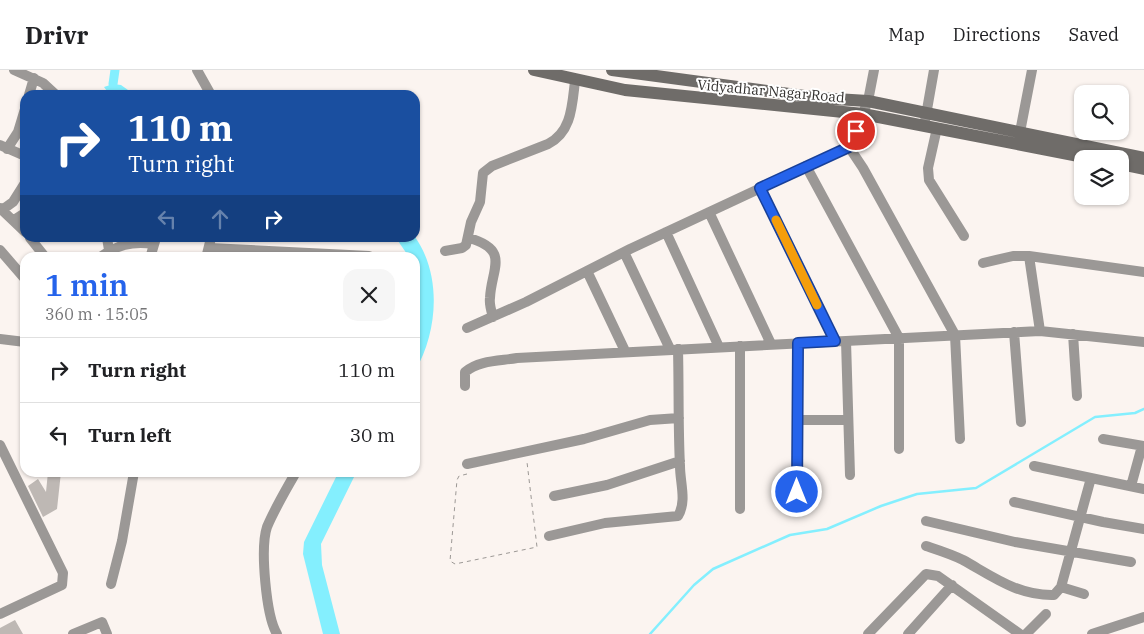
<!DOCTYPE html>
<html lang="en">
<head>
<meta charset="utf-8">
<style>
  body { margin:0; font-family:"IBM Plex Serif",serif; background:#f6f6f6; color:#202124; height:100vh; display:flex; flex-direction:column; font-size:19px; white-space:nowrap }
  * { box-sizing:border-box; margin:0 }
  p { font-size:16px; color:#757577 }
  .icon { flex:none; width:28px; height:28px; fill:none; stroke:currentColor; stroke-width:2; stroke-linecap:round; stroke-linejoin:round }
  .map { position:relative; flex:1; overflow:hidden }
  .sheet { position:absolute; left:20px; top:182px; width:400px; height:225px; display:flex; flex-direction:column; background:#fff; border-radius:15px; box-shadow:0 1px 4px #0004 }
  .sheet>* { flex:none }
  .guide { position:absolute; left:20px; top:20px; width:400px; height:152px; border-radius:15px; box-shadow:0 1px 4px #0004; background:#1a4fa0; color:#fff; overflow:hidden }
  .fabs { position:absolute; left:1074px; top:15px; display:grid; gap:10px }
  .fabs a { display:grid; place-items:center; width:55px; height:55px; border-radius:10px; background:#fff; box-shadow:0 1px 4px #0004; font-size:25px }
  .pin { position:absolute; display:grid; place-items:center; width:42px; height:42px; color:#fff; margin:-21px; border:2px solid #fff; border-radius:50%; box-shadow:0 1px 5px #0007 }
  .me { position:absolute; width:55px; margin:-28px; rotate:0deg; stroke-linejoin:round; filter:drop-shadow(0 0 4px #0008) }
  .turn { display:flex; align-items:center; gap:18px; height:105px; padding:0 25px; font-size:22px }
  .turn .icon { width:65px; height:65px; stroke-width:2.5 }
  .turn b { display:block; font-size:35px; line-height:42px }
  .lanes { display:flex; align-items:center; height:48px; padding:0 25px; background:#0003; justify-content:center; gap:25px; direction:ltr }
  .lanes .off { opacity:.35 }
  .round { display:grid; place-items:center; flex:none; width:52px; height:52px; border-radius:15px; background:#f6f6f6 }
  .summary { display:flex; align-items:center; justify-content:space-between; height:85px; padding:0 25px }
  h1 { font-size:30px; font-weight:600; line-height:38px; color:#2563eb }
  ul { padding:0; list-style:none }
  li { display:flex; align-items:center; gap:15px; height:65px; padding:0 25px; border-top:1px solid #e0e0e0 }
  li div { flex:1 }
  li b { display:block; font-size:19px }
  li em { font-style:normal }
  header { display:flex; align-items:center; gap:30px; box-sizing:border-box; height:70px; padding:0 25px; background:#fff; border-bottom:1px solid #e0e0e0 }
  header strong { font-size:24px }
  nav { display:flex; gap:28px; margin-inline-start:auto; font-size:18px }
  .map>svg:first-child { display:block }
  .water { fill:#84effe }
  .lines { fill:none; stroke-linecap:round; stroke-linejoin:round }
  .stream { stroke:#84effe; stroke-width:2.5 }
  .canal { stroke:#84effe; stroke-width:9 }
  .building { fill:#beb8b4 }
  .path { stroke:#9c9895; stroke-width:1; stroke-dasharray:4 4; stroke-linecap:butt }
  .street { stroke:#9b9896; stroke-width:10 }
  .secondary { stroke:#6f6c69; stroke-width:12 }
  .route-casing { stroke:#184099; stroke-width:12 }
  .route { stroke:#2563eb; stroke-width:9 }
  .slow { stroke:#f59e0b; stroke-width:9 }
  .labels { text-anchor:middle; stroke-width:4; stroke-linejoin:round; paint-order:stroke }
  .street-label { font-size:14px; fill:#312f2d; stroke:#fff }
</style>
</head>
<body>
<header>
<strong>Drivr</strong>
<nav><a>Map</a><a>Directions</a><a>Saved</a></nav>
</header>
<div class="map">
<svg width="1144" height="564" viewBox="0 0 1144 564">
  <rect width="100%" height="100%" fill="#fbf4f0"/>
  <!-- water -->
  <path class="water" d="M113,14L121,15L135,25H110L104,17Z
    M415,167C442,205 438,262 415,301L417,253L415,188L409,187L396,168Z
    M338,403H356L321,474L322,495L340,564H323L303,484L304,472Z"/>
  <g class="lines">
    <!-- stream -->
    <path class="stream" d="M650,564L694,515L713,499L790,465L827,459L881,436L917,424L976,418L1095,347L1135,343L1144,339"/>
    <!-- canal -->
    <path class="canal" d="M113,14L115,0"/>
  </g>
  <!-- building -->
  <path class="building" d="M48,402H61L57,439L43,447L28,416L38,409L46,422Z
    M15,550L23,564H0V558Z"/>
  <g class="lines">
    <!-- path -->
    <path class="path" d="M467,404L459,406L457,410L450,491L455,494L537,477L527,392"/>
    <!-- street -->
    <path class="street" d="M14,0L43,13L56,25
      M197,0L211,25
      M29,25L34,8
      M925,51L934,0
      M937,58L928,98L929,110L964,166
      M1020,62L1032,0
      M0,75L25,86
      M849,77L868,31L874,0
      M7,79L18,62L25,39
      M806,96L899,268V379
      M760,118L835,271
      M0,138L2,140L13,132L25,113
      M2,140L25,162
      M709,142L771,274
      M14,150L25,143
      M666,162L719,277
      M30,168L46,188
      M107,168L109,180
      M469,168C511,180 491,199 490,228C489,234 491,240 493,247
      M210,178L369,186L370,188
      M0,180L25,209
      M445,181L462,178L466,175L471,152L480,132L483,103L492,96L548,74C572,62 572,35 575,11
      M624,182L670,279
      M99,188C116,175 132,171 153,174
      M150,188L156,168
      M206,188L211,168
      M983,193L1013,186H1029
      M587,201L625,281
      M467,258L526,232L630,179L849,77L863,98L955,265L960,369
      M1040,261L1144,272
      M1014,262L1021,352
      M1073,264L1077,326
      M0,269L25,272
      M846,271L850,405
      M465,316V302C479,290 500,291 517,288L1040,261L1029,186L1144,202
      M797,350H848
      M1103,369L1144,376
      M0,375L63,503L62,515L0,544
      M467,394L584,369L650,350L679,348
      M1034,396L1144,419
      M1131,416L1142,376
      M797,422L798,273
      M554,426L607,415L680,391
      M1014,432L1103,452L1144,459
      M740,439V276
      M926,451L1015,472L1131,492
      M549,466L605,453L678,446C687,431 680,413 680,396C678,357 679,318 678,279
      M926,476C938,480 951,484 963,490C992,506 1018,526 1054,525L1061,517L1091,408
      M111,514L122,471L134,402
      M1061,517L1084,524
      M73,564L102,552L107,564
      M277,564C266,546 260,478 267,457C275,438 286,420 296,402
      M868,564L926,504L938,506L1020,564
      M908,564L952,515
      M1026,564L1046,544
      M1092,564L1144,547"/>
    <!-- secondary -->
    <path class="secondary" d="M534,0L625,20L863,44L1094,89
      M612,0L819,28L868,31L1144,88
      M1120,94L1144,99"/>
  </g>
  <g class="lines">
    <defs>
      <path id="route" d="M797,422L798,273L835,271L760,118L849,77L856,61"/>
    </defs>
    <!-- route casing -->
    <use href="#route" class="route-casing"/>
    <!-- route -->
    <use href="#route" class="route"/>
    <!-- slow -->
    <path class="slow" d="M776,150L817,235"/>
  </g>
  <g class="labels">
    <!-- street labels -->
    <g class="street-label">
      <text transform="translate(771 21) rotate(5)" y="5">Vidyadhar Nagar Road</text>
    </g>
  </g>
</svg>
<div class="fabs">
<a><svg class="icon" aria-label="search" viewBox="0 0 24 24"><circle cx="10" cy="10" r="6"/><path d="M15 15l6 6"/></svg></a>
<a><svg class="icon" aria-label="layers" viewBox="0 0 24 24"><path d="M12 4l9 5-9 5-9-5zM3 14l9 5 9-5"/></svg></a>
</div>
<div class="pin" style="left:856px;top:61px;background:#d93025"><svg class="icon" aria-label="arrive" viewBox="0 0 24 24"><path d="M6 21V4h12l-3 4 3 4H6"/></svg></div>
<svg class="me" style="left:797px;top:422px" viewBox="-20 -20 40 40"><circle r="17" fill="#2563eb" stroke="#fff" stroke-width="3"/><path d="M0-11L8 9 0 5-8 9z" fill="#fff"/></svg>
<div class="guide">
<div class="turn"><svg class="icon" aria-label="right" viewBox="0 0 24 24"><path d="M7 20v-9h11M14 6l5 5-5 5"/></svg><div><b>110 m</b>Turn right</div></div>
<div class="lanes"><svg class="icon off" aria-label="left" viewBox="0 0 24 24"><path d="M17 20v-9H6M10 6l-5 5 5 5"/></svg><svg class="icon off" aria-label="ahead" viewBox="0 0 24 24"><path d="M12 20V5M6 11l6-6 6 6"/></svg><svg class="icon" aria-label="right" viewBox="0 0 24 24"><path d="M7 20v-9h11M14 6l5 5-5 5"/></svg></div>
</div>
<section class="sheet">
<div class="summary"><div><h1>1 min</h1><p>360 m · 15:05</p></div><a class="round"><svg class="icon" aria-label="close" viewBox="0 0 24 24"><path d="M6 6l12 12M18 6L6 18"/></svg></a></div>
<ul>
<li><svg class="icon" aria-label="right" viewBox="0 0 24 24"><path d="M7 20v-9h11M14 6l5 5-5 5"/></svg><div><b>Turn right</b></div><em>110 m</em></li>
<li><svg class="icon" aria-label="left" viewBox="0 0 24 24"><path d="M17 20v-9H6M10 6l-5 5 5 5"/></svg><div><b>Turn left</b></div><em>30 m</em></li>
</ul>
</section>
</div>
</body>
</html>
